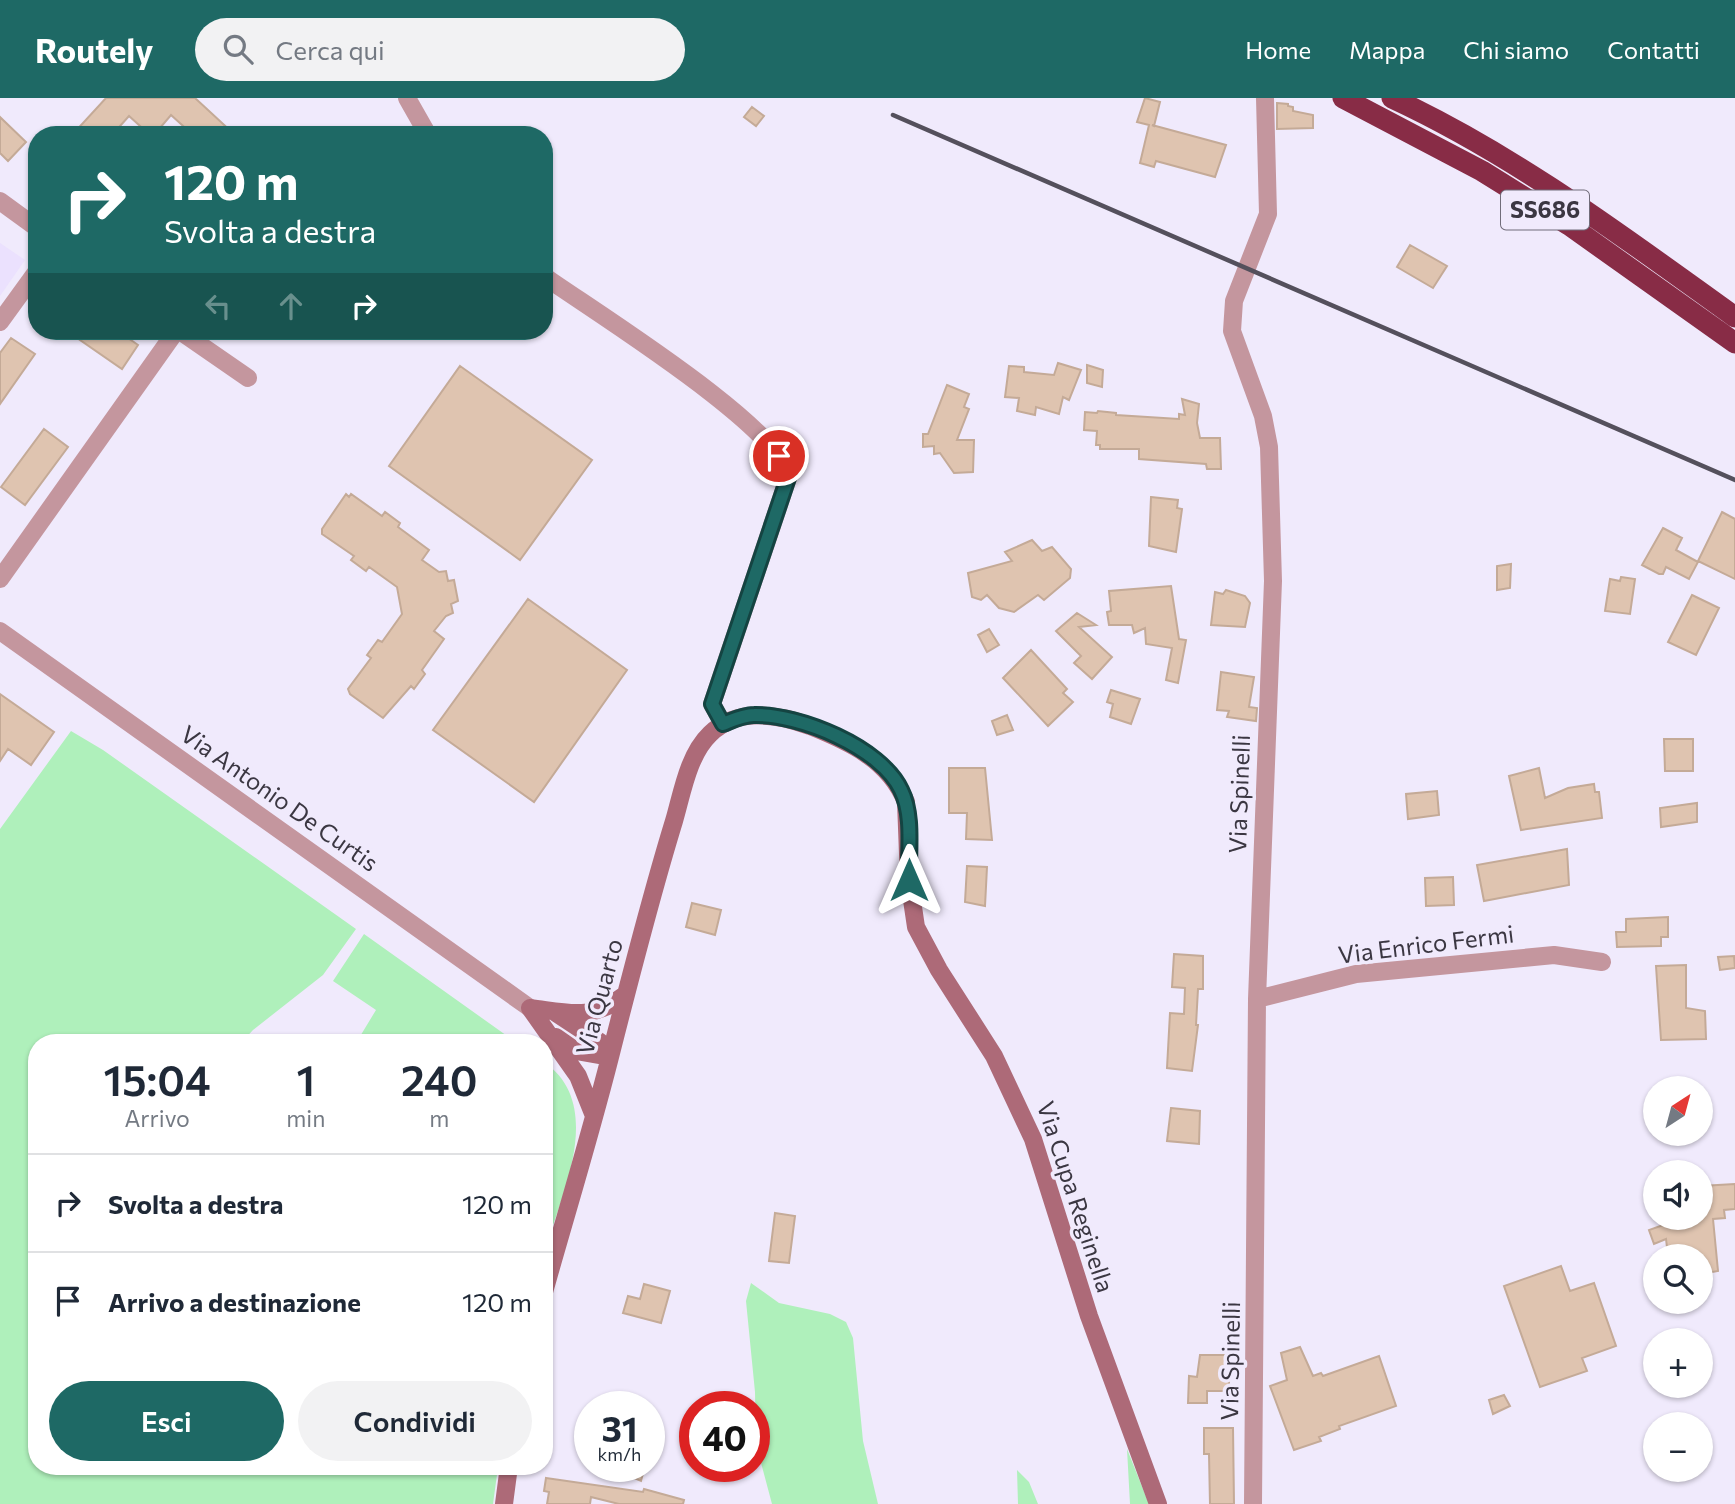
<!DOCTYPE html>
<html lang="it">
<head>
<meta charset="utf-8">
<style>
  body { margin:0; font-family:Commissioner,sans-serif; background:#f2f2f3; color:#1f2937; height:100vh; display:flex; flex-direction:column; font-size:26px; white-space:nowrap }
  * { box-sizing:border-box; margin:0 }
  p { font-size:23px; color:#747a83 }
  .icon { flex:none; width:38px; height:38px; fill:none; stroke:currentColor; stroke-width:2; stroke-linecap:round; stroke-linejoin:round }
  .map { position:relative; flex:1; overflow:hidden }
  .drawer { position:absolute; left:28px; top:936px; width:525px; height:441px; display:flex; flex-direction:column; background:#fff; border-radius:28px; box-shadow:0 2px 5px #0004 }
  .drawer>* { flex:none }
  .banner { position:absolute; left:28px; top:28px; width:525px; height:214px; border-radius:28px; box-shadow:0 2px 5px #0004; background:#1e6965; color:#fff; overflow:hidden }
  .needle { width:46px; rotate:36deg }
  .buttons { position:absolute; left:1643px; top:978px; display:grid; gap:14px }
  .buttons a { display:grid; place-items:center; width:70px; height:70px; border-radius:50%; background:#fff; box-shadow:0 2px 5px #0004; font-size:35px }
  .speed { position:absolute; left:574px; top:1293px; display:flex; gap:14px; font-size:35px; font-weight:700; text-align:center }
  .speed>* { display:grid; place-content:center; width:91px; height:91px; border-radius:50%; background:#fff; box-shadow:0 2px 5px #0004; line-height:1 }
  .speed small { font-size:18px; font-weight:400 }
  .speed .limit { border:10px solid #d22; background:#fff; color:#111 }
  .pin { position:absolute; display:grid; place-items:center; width:60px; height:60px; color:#fff; margin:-30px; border:4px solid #fff; border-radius:50%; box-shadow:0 2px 7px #0007 }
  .me { position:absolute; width:77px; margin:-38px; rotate:0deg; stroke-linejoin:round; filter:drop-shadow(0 0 5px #0008) }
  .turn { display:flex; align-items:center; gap:24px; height:147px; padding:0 21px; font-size:32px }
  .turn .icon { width:91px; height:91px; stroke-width:2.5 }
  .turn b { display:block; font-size:49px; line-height:60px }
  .lanes { display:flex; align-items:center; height:66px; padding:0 21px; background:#0003; justify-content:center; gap:35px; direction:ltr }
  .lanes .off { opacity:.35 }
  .eta { display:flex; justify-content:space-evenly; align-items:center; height:119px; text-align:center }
  .eta b { font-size:42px; font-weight:600; line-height:49px }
  .action { display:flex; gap:14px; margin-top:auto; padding:14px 21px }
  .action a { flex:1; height:80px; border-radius:42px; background:#1e6965; color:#fff; font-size:28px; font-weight:600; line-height:80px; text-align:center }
  .action a+a { background:#f2f2f3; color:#1f2937 }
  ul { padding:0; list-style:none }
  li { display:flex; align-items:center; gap:21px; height:98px; padding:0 21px; border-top:2px solid #e0e1e3 }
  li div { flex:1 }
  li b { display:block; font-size:26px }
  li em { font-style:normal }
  header { display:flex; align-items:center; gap:42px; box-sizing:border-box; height:98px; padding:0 35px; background:#1e6965; color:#fff }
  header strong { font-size:33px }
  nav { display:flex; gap:38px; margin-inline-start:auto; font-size:24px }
  .search { width:490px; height:63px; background:#f2f2f3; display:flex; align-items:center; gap:18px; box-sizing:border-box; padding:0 24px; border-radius:38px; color:#747a83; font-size:26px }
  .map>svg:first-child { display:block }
  .built { fill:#ebe1fe }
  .green { fill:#aff0bb }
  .building { fill:#dfc4b0; stroke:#c4aa97; stroke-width:2 }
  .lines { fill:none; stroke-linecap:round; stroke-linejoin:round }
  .street { stroke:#c4969e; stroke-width:18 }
  .secondary { stroke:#ad6a78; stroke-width:18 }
  .highway { stroke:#882c46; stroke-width:21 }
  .rail { stroke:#54505c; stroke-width:4.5 }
  .route-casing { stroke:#144442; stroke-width:18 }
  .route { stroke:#1e6965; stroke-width:12 }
  .labels { text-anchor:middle; stroke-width:7; stroke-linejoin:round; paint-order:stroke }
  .shield { fill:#f0eafc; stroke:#716d7a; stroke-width:2 }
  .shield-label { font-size:23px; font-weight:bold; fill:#3b3742 }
  .street-label { font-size:24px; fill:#3b3742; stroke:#f0eafc }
</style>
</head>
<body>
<header>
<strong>Routely</strong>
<div class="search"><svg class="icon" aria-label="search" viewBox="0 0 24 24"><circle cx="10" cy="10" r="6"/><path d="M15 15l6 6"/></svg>Cerca qui</div>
<nav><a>Home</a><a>Mappa</a><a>Chi siamo</a><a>Contatti</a></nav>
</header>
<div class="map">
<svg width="1735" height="1406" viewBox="0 0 1735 1406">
  <rect width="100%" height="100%" fill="#f0eafc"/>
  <!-- built -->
  <path class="built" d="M0,145L25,162L0,198Z"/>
  <!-- green -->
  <path class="green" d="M71,633L103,652L356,831L323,877L253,932L241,945H37V1368L498,1369L493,1406H0V731Z
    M364,836L517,945H356L376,912L333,883Z
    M544,964C606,1007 562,1096 544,1154Z
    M751,1185L779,1205L830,1216L846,1224L853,1240L863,1343L878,1406H772L756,1346L755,1294L746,1203Z
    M1127,1351L1149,1406H1130Z
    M1017,1372L1029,1384L1038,1406H1018Z"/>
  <!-- building -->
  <path class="building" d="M106,0H195L235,37H193L171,17L154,37H150L129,18L112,37H72Z
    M1145,0L1160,4L1154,28L1152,27L1226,47L1215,79L1156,63L1154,69L1140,65L1149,27L1137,24Z
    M1277,5L1288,6V8L1293,9V13L1313,17V30L1277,31Z
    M752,9L764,18L756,28L744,19Z
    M0,19L26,44L8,63L0,55Z
    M1410,147L1447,168L1433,190L1397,169Z
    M67,233H118L138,247L122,271Z
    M11,240L35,256L0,306V255Z
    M1058,265L1081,272L1069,302L1063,299L1059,316L1036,309L1035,317L1017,313L1019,300L1005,299L1009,268L1024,269V274L1054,277Z
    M1087,267L1103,272L1102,289L1087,285Z
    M460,268L592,362L520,462L389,368Z
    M947,287L969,296L964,309L969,311L957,342H974L973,374L954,375L940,355L934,356V348L923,349V336H928Z
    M1182,301L1199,306L1197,325L1200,340H1220L1221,371H1207L1206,366L1139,361V351H1100V347H1096L1097,333L1084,332L1085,314L1097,315L1098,313L1116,315V317L1179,321V316L1185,317Z
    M44,331L68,349L25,407L1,389Z
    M346,396L349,399L351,396L382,418L385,414L400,425L398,429L429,452L422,462L439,474L446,473L448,483L454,482L458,503L451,506L453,515L446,518L434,533L444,541L422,572L425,576L414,591L411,588L383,620L350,596L348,591L371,560L367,557L378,542L382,544L402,516L397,489L369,469L366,473L351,462L354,458L322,436V431Z
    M1151,399L1178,402L1177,410L1182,411L1176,454L1149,448Z
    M1722,414L1735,421V481L1698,463Z
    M1663,430L1682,440L1676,452L1698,464L1689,481L1666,469L1663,476H1659L1642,467Z
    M1032,442L1042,453L1052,449L1071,471L1070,480L1044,502L1038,497L1014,514L999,510L987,497L981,502L972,499L968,475L1012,463L1005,454Z
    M1511,466L1510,490L1497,492V468Z
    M1621,479L1635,481L1630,516L1605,513L1610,481L1620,483Z
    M1171,488L1179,541L1186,542L1178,585L1166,582L1172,550L1146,546L1145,530L1134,535L1132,527H1109L1107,514L1111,513L1109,493Z
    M1226,492L1245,498L1250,505L1245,529L1211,527L1215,494L1223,496Z
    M1692,497L1719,510L1696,557L1668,544Z
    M528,501L627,572L534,704L433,632Z
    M1077,515L1096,527L1079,529L1112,559L1092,581L1074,565L1081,558L1056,533Z
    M989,531L999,547L987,554L978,537Z
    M1031,552L1067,591L1063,595L1073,604L1048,628L1003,580Z
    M1221,574L1254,579L1249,609L1257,610L1256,623L1227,619L1229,613L1217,612Z
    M1111,592L1140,601L1131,626L1110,619L1113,606L1107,604Z
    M0,596L54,634L31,667L8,651L0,663Z
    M1007,617L1013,632L997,637L992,623Z
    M1664,641H1693V673H1665Z
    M949,670H985L992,742L966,741L967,715H949Z
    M1539,670L1545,700L1568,690L1594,686L1595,694H1599L1602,720L1521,732L1509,678Z
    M1437,693L1439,717L1408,721L1406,696Z
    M1697,705V724L1661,729L1660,710Z
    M1567,751L1569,787L1484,803L1477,767Z
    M967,768L987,769L985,808L965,804Z
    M1453,779L1454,807L1426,808L1425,780Z
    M692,805L721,812L715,837L686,829Z
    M1668,819V839H1661V848L1617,849L1616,834H1626V821Z
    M1174,856L1203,858V891H1198L1196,927H1198L1192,973L1167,970L1170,915L1184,916L1185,890L1172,889Z
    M1734,858L1735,870L1720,872L1718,859Z
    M1686,867V910L1705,913L1706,941L1661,942L1656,868Z
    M1171,1010L1200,1013L1199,1046L1167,1043Z
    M1735,1086V1111L1724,1112L1725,1120L1713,1121L1718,1173L1701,1176V1158H1668L1666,1141L1654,1146L1649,1132L1666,1126L1665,1120H1701V1088Z
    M775,1115L795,1118L789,1165L769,1163Z
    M1561,1168L1570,1193L1594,1185L1616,1248L1582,1260L1587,1273L1540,1289L1504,1188Z
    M644,1186L670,1193L661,1225L623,1215L628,1198L640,1201Z
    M1300,1249L1313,1278L1321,1275L1323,1278L1379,1258L1396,1308L1339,1328L1340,1331L1319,1339L1321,1343L1294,1352L1270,1288L1287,1282L1281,1255Z
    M1200,1257H1229V1293H1207V1305H1188L1189,1278L1197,1279Z
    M1504,1297L1510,1308L1493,1316L1489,1302Z
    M1204,1330H1233L1234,1406H1210L1209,1356H1204Z
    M606,1368H645L641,1383Z
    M546,1380L643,1394L644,1391L684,1402L683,1406H619L591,1399L590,1406H547L549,1394L544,1393Z"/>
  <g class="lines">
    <!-- street -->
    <path class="street" d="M407,0L428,37
      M0,103L37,130
      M544,178C587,209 788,333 788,380L712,606L723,626
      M0,224L37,173
      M180,233L248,280
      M0,481L176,233
      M0,533L530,910
      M1257,901L1356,876L1554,857L1602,864
      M1253,1406L1257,901L1273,483L1269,349L1263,318L1232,233L1234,203L1268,116L1265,0"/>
    <!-- secondary -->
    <path class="secondary" d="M530,910L578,978L594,1018
      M530,910C570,915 591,923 625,897
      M556,915L600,944L610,959
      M556,939L576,953L610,959
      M544,1194C566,1116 590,1038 610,959C630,880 650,801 674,723C682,696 688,657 710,636C738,609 777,616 810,628C850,644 889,662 906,704L909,782L916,829L939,872L994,958L1033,1041L1089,1218L1158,1406
      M504,1406L509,1368"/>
    <!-- highway -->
    <path class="highway" d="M1343,0L1482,73L1569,127L1735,245
      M1392,0C1515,57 1625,140 1735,219"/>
    <!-- rail -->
    <path class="rail" d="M893,17L1735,382"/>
  </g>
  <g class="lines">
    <defs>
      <path id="route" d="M779,358L787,368L788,380L712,606L723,626C733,622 743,617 754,617C799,616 881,649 901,692C914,718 908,753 909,782"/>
    </defs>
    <!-- route casing -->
    <use href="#route" class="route-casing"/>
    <!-- route -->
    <use href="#route" class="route"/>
  </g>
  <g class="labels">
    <!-- shield labels -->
    <rect class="shield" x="1501" y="92.5" width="88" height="39" rx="5"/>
    <g class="shield-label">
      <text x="1545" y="120">SS686</text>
    </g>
    <!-- street labels -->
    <g class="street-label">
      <text transform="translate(1240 696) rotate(-88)" y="8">Via Spinelli</text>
      <text transform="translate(279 701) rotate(35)" y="8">Via Antonio De Curtis</text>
      <text transform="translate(1426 847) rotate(-7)" y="8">Via Enrico Fermi</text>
      <text transform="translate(600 899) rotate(-75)" y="8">Via Quarto</text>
      <text transform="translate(1075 1099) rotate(72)" y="8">Via Cupa Reginella</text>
      <text transform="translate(1231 1263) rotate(-89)" y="8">Via Spinelli</text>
    </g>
  </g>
</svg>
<div class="buttons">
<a><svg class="needle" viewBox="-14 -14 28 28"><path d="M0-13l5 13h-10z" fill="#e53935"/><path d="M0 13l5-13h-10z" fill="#747a83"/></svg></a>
<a><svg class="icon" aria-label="sound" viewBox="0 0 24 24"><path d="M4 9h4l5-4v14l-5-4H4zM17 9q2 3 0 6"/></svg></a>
<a><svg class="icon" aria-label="search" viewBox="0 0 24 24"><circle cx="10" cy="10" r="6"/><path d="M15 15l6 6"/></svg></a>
<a>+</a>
<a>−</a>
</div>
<div class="speed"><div>31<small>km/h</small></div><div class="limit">40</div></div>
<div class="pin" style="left:779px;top:358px;background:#d93025"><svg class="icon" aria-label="arrive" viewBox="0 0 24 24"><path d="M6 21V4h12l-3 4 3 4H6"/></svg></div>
<svg class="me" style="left:909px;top:782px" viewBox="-20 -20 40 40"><path d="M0-17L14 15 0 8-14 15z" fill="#1e6965" stroke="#fff" stroke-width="4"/></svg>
<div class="banner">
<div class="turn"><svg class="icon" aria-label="right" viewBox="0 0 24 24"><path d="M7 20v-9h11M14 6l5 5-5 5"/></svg><div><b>120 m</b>Svolta a destra</div></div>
<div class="lanes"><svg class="icon off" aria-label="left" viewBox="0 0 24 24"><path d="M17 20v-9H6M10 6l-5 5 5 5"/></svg><svg class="icon off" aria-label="ahead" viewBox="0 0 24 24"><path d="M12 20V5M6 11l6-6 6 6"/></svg><svg class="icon" aria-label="right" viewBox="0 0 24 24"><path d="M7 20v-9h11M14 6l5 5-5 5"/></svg></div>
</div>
<section class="drawer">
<div class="eta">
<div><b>15:04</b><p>Arrivo</p></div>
<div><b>1</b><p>min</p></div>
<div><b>240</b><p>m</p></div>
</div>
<ul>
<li><svg class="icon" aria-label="right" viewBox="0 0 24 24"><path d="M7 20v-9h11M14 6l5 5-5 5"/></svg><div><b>Svolta a destra</b></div><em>120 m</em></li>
<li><svg class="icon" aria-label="arrive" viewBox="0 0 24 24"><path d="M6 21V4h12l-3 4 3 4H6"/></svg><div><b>Arrivo a destinazione</b></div><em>120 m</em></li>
</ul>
<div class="action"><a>Esci</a><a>Condividi</a></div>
</section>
</div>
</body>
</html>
